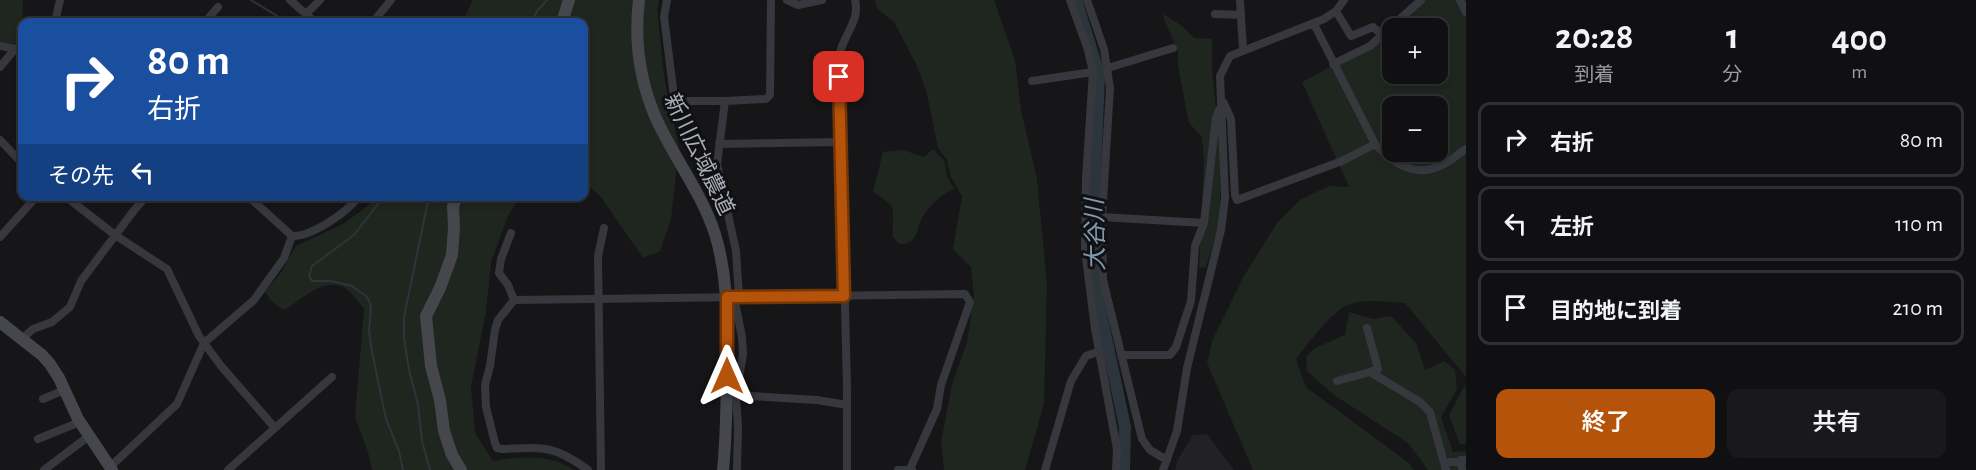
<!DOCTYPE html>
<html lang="ja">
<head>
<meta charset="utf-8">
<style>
  body { margin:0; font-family:"Alegreya Sans","Noto Sans JP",sans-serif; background:#19191b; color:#f1f3f6; height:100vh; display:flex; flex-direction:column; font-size:22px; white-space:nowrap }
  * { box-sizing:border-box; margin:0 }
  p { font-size:20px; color:#9c9d9f }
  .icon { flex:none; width:33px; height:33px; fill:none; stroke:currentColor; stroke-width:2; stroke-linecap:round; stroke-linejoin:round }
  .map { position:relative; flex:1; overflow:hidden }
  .details { display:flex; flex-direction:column; background:#101012; width:510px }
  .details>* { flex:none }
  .top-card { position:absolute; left:18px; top:18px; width:570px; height:183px; border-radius:12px; box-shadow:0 3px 9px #0003,0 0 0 2px #303032; background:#1a4fa0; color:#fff; overflow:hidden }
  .fabs { position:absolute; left:1382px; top:18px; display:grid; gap:12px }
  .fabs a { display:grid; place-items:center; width:66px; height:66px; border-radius:12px; background:#101012; box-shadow:0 3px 9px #0003,0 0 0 2px #303032; font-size:30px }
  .pin { position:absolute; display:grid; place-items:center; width:51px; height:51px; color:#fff; margin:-26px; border-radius:12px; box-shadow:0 3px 9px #0006 }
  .me { position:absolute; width:66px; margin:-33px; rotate:0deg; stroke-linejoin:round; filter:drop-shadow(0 0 4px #0008) }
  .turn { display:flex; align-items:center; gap:21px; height:126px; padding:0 30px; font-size:27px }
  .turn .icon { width:78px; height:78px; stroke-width:2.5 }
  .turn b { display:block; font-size:42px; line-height:51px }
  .then { display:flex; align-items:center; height:57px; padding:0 30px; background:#0003; gap:12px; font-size:22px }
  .eta { display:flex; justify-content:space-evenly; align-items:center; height:102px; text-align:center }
  .eta b { font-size:36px; font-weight:600; line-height:42px }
  .primary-button { display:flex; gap:12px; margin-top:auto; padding:12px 30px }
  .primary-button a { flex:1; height:69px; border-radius:12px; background:#b45309; color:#fff; font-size:24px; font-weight:600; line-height:69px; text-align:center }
  .primary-button a+a { background:#19191b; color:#f1f3f6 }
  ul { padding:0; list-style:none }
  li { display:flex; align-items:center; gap:18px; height:75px; margin:0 12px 9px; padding:0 18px; border:3px solid #303032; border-radius:12px }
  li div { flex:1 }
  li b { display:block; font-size:22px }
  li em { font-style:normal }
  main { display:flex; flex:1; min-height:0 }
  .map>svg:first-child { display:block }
  .built { fill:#222225 }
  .green { fill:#1e261f; fill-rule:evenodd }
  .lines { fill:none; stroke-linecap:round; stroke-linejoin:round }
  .stream { stroke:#2c353c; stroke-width:2 }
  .river { stroke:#2c353c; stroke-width:12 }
  .street { stroke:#37383d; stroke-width:8 }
  .secondary { stroke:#45474d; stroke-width:12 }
  .route-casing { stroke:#753606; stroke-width:15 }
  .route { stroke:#b45309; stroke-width:10 }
  .labels { text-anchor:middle; stroke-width:6; stroke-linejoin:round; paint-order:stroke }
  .street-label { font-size:22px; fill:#a8adb8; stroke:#111113 }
  .water-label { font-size:24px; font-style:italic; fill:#7f9bb3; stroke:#111113 }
</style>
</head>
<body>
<main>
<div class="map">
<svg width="1466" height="470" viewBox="0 0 1466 470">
  <rect width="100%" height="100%" fill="#161618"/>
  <!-- built -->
  <path class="built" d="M1207,434L1234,470H1175L1177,461L1193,435Z"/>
  <!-- green -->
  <path class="green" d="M0,0H23L22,45L0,42Z
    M473,0H659L657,9L665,83L679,147L671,219L660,251L643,258L601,197L584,182V22H462Z
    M874,0H994L1015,60L1021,110L1037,179L1047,284L1044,404L1025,470H944L941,442L952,384L967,342L974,295L971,267L953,249L962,196L950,175L947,160L938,148L927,94L917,66L894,22L878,9Z
    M1421,0H1466V377L1405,303C1386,302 1367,298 1348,305C1333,310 1306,346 1296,359L1306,387L1409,463L1414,470H1253L1207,363L1212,341L1244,276L1277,223L1300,200L1329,186L1349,187L1302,82L1370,46ZM1392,28H1437V74H1392ZM1392,106H1437V152H1392Z
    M1164,14L1182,26L1194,38L1212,39V69L1219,136L1220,197L1219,224L1206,267L1199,268L1204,159L1202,137L1189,123L1178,66V51L1164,19Z
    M933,149L944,160L947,176L954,189C941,194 929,206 922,218C916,231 917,245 899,244L893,237C891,207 901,210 873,192L883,152L903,150L924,157Z
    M380,197H520L508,216L491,262L486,312L471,386L475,433L493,461C518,457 552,453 573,470H372L368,452L355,417L364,309C359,303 352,292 345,288C324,276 301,300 285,310C276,306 269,300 265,291L280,274L296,246L343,224Z
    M1349,312L1373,319L1391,316L1416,343L1425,370L1444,361L1455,370L1457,389L1441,417L1453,452L1466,451V470H1428L1408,443L1334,395L1307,371L1306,357L1315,348L1345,335Z
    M1466,383V444H1460L1449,415Z"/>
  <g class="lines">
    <!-- stream -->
    <path class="stream" d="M251,0L287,22
      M531,22L538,10L547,0
      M384,196L354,235L312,266L309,276L312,281H331L352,286L367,297L371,306L369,331L372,352L386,419L399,451L403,470
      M429,196L404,317V338L409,370L418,404L422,441L430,470"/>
    <!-- river -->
    <path class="river" d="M1076,0L1099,74L1092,250L1097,295L1125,427L1124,470"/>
    <!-- street -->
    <path class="street" d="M290,0L315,22
      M667,0L664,17L674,96L679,101H725L717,164L736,251L739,297
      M787,0L798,5L822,0
      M1070,0L1088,50L1093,72L1086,178L1085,250L1095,329L1117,449L1116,470
      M1087,0L1104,49L1110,88L1102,217L1103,280L1142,439L1150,450L1167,460
      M1240,0L1243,49
      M1460,0L1466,12
      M1336,11L1351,36L1373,27L1382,35
      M306,14L320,0
      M1215,14L1240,15
      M55,22L60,0
      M205,22L218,7
      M373,22L391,0
      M1314,24L1375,144C1393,163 1415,179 1442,165C1451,161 1458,154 1466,149
      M0,46L22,50
      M1333,64L1370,46L1421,0
      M0,67L15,49
      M1108,68L1173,48
      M1032,81L1093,72
      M725,101L766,99L770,95L771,0
      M1224,103L1231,119L1235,195L1237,200L1342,161L1375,144
      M0,140L22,163
      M719,144L841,142
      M65,196L115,235L167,269L199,336L221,366L275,428
      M248,196L292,236C311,237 348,212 359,196
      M1102,217L1204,223
      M511,233L501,259L499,273L508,285L514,300
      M0,237L37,196
      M734,297L742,337L743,354L736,396L738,427L737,470
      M1367,328L1378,369L1370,372
      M22,339L33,329L52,322L70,307L81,281L135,209L147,196
      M1121,355H1170L1176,347L1191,301L1195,246L1204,223L1216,117L1220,108
      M1337,381L1370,372L1420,402L1430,412L1446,470
      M734,395L817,400L847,405
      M43,399L64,390
      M38,439L80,422
      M1461,460L1462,470
      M1445,463L1466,460
      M110,467L177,404L204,343L254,300L284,258L292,236
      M44,470L89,436
      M228,470L332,377
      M588,470C554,445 543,447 502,449L497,448L495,443L486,407L485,385L490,366L495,330L498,320L514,300L965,294L970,302L941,385L937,409L910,469
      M601,470L598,256L604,228
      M847,470V388L839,60C840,37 861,23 855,0
      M898,470H912
      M1045,470L1071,381L1086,356L1100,351
      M1163,470L1177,431L1187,368L1221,230L1225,198L1220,76L1230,56L1324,19L1336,11L1344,0"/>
    <!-- secondary -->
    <path class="secondary" d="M639,0C634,41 639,78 655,116C673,157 701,191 715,234C727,273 727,311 727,351C727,391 727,430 723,470
      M562,22L569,0
      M457,196L453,206L454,227L452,255L440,288L426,316L431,366L440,400L444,431L452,455L461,470
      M0,322L42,355L50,364L59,378L78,419L112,470"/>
  </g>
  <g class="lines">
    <defs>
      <path id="route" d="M727,376V297L844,296L839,77"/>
    </defs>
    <!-- route casing -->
    <use href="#route" class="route-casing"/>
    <!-- route -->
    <use href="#route" class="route"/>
  </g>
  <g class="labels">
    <!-- street labels -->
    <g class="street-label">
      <text transform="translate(700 154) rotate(64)" y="8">新川広域農道</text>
    </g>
    <!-- water labels -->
    <g class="water-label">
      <text transform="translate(1095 235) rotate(-91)" y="8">大谷川</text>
    </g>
  </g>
</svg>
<div class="fabs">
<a>+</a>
<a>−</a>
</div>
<div class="pin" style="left:839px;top:77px;background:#d93025"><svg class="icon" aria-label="arrive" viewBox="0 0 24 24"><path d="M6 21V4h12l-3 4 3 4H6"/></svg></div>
<svg class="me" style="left:727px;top:376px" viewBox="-20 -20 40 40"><path d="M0-17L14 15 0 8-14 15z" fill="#b45309" stroke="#fff" stroke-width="4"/></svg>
<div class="top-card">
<div class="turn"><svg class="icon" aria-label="right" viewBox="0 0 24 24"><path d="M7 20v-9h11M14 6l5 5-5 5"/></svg><div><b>80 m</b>右折</div></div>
<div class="then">その先<svg class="icon" aria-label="left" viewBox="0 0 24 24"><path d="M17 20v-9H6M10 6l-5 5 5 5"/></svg></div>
</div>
</div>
<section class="details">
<div class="eta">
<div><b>20:28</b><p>到着</p></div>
<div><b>1</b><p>分</p></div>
<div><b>400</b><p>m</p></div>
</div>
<ul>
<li><svg class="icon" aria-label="right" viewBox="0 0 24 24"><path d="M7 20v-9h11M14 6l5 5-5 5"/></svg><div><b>右折</b></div><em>80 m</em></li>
<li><svg class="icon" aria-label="left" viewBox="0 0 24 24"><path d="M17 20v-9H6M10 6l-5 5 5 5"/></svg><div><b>左折</b></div><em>110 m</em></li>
<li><svg class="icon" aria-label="arrive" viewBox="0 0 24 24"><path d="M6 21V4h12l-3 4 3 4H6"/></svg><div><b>目的地に到着</b></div><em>210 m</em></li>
</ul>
<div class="primary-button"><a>終了</a><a>共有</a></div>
</section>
</main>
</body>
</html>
